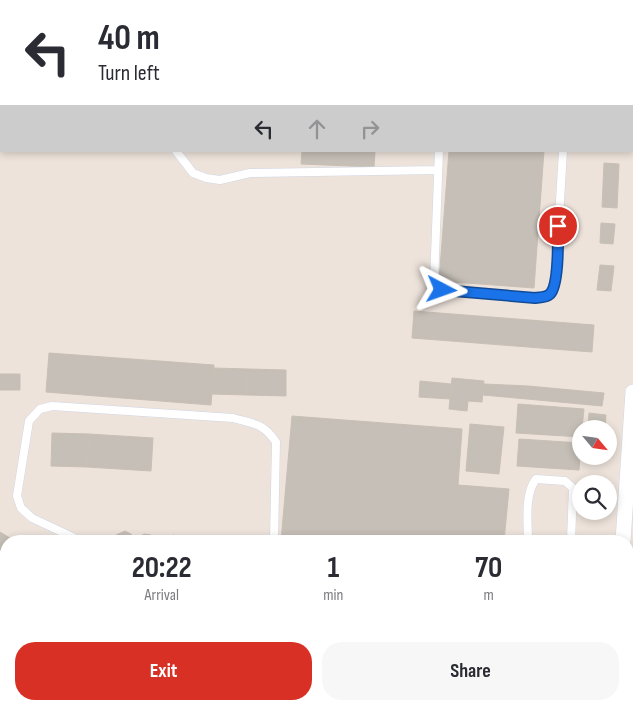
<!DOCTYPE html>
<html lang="en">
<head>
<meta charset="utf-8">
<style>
  body { margin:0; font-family:"Sofia Sans Condensed",sans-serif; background:#f7f7f7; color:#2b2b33; height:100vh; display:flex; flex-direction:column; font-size:19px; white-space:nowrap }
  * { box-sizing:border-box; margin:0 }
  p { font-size:16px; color:#7c7c81 }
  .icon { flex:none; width:28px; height:28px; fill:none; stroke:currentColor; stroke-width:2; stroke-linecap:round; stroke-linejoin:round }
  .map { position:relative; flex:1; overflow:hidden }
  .side { position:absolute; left:0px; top:535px; width:634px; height:175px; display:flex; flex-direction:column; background:#fff; border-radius:20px 20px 0 0; box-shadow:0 2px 8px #0003 }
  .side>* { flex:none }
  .banner { position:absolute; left:0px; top:0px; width:634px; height:152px; box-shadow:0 2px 8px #0003; background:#fff; color:#2b2b33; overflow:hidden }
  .needle { width:32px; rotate:119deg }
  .tools { position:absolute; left:572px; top:420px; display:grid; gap:10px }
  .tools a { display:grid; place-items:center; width:45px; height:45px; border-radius:50%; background:#fff; box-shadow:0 2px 8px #0003; font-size:25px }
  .pin { position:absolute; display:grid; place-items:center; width:42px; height:42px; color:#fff; margin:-21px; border:2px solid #fff; border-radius:50%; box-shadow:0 1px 5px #0007 }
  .me { position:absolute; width:55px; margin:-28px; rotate:94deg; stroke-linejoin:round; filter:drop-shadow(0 0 4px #0008) }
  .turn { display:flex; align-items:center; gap:18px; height:105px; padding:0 15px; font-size:22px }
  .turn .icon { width:65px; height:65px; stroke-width:2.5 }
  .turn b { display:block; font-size:35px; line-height:42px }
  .lanes { display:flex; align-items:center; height:48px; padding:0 15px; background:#0003; justify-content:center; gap:25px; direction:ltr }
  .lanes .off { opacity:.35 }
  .eta { display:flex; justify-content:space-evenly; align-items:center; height:85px; text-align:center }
  .eta b { font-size:30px; font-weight:700; line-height:35px }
  .action { display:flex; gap:10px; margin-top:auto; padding:10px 15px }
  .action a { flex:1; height:58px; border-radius:20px; background:#d93025; color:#fff; font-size:20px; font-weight:700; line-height:58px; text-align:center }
  .action a+a { background:#f7f7f7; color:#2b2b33 }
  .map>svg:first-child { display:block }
  .building { fill:#c5bfb7; stroke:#c9bfb5 }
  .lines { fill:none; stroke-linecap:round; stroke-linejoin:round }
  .lane-casing { stroke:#d0d6e4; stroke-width:9 }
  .street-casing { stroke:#d0d6e4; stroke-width:16 }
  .primary-casing { stroke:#c3c3c3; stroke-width:26 }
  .lane { stroke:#fff; stroke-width:8 }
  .street { stroke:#fff; stroke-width:15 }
  .primary { stroke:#fabf53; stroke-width:25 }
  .tram { stroke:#9da4b6; stroke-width:1 }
  .route-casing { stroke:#114b97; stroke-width:12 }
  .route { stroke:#1a73e8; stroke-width:9 }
</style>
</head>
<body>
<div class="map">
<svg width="633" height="710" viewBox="0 0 633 710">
  <rect width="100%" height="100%" fill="#ede3db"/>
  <!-- building -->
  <path class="building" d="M158,0H273L158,1Z
    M302,151H375L374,167L301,164Z
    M449,151H544L534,288L439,281Z
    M604,163L619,164L617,208L602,207Z
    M601,223L615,224L613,244L600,243Z
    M600,265L614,266L611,291L597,290Z
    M414,311L594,325L592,352L412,338Z
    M49,353L214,365L211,405L46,392Z
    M213,368L248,369L247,395L212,394Z
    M248,369L286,370V396L247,395Z
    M0,374H20V390H0Z
    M452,378L484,381L482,402L468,401L467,411L449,409Z
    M420,381L451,384L450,399L419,397Z
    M484,384L528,386L527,399L483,395Z
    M528,386L604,393L602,406L527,399Z
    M518,404L584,409L581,437L516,433Z
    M589,413L606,415L605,429H588Z
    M292,416L462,429L458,485L509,489L504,541H281Z
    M470,424L504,427L499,474L466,471Z
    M52,433L89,434L87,467L51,466Z
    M89,434L153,438L151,471L87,467Z
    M519,439L581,443L579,470L517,466Z
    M125,531L131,534L134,541H113L116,535Z
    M0,532L15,541H6V557L0,553Z
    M144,534L151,535L156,541H136L138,538Z
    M174,535L180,538L182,541H163L167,537Z
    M195,537H202L206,541H188Z
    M0,594L6,598V612L0,623Z"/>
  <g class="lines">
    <defs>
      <path id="lane" d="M0,83H1
        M176,151L193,173L206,178L220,180L250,173L438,170
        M439,151L434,282L436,287L442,290L535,297C548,297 551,295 555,283L563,151
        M81,541L32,518L21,508L17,496L29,421L40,409L52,406L233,418C254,424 263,423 276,442L274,541
        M528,541C528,522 524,495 536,479L565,481L573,488L571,541"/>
      <path id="street" d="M623,541L633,392
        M0,558L6,562
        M414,710V704
        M607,710L608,704"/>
      <path id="primary" d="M0,674L6,675
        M291,704L370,710"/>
    </defs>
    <!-- lane casing -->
    <use href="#lane" class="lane-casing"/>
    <!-- street casing -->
    <use href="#street" class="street-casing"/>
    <!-- primary casing -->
    <use href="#primary" class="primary-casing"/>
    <!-- lane -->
    <use href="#lane" class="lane"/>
    <!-- street -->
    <use href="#street" class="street"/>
    <!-- primary -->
    <use href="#primary" class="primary"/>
    <!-- tram -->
    <path class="tram" d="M0,706L16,710"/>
  </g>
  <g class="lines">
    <defs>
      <path id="route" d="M442,290L535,298C540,297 546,298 550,294C559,285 558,240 558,226"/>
    </defs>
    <!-- route casing -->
    <use href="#route" class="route-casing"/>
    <!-- route -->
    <use href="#route" class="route"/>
  </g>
</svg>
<div class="tools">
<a><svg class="needle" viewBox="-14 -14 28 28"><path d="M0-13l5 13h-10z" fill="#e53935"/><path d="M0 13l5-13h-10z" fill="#7c7c81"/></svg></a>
<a><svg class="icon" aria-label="search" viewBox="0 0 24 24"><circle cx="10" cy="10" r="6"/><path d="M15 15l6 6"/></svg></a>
</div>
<div class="pin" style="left:558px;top:226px;background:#d93025"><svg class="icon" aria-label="arrive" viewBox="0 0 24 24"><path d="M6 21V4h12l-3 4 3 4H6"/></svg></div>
<svg class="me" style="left:442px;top:290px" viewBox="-20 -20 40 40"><path d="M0-17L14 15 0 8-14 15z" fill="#1a73e8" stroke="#fff" stroke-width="4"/></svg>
<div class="banner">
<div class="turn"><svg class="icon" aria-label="left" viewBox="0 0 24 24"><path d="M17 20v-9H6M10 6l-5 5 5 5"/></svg><div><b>40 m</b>Turn left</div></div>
<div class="lanes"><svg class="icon" aria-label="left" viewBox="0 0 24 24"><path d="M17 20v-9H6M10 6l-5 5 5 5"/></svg><svg class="icon off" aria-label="ahead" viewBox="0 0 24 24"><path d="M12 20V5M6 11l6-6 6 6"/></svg><svg class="icon off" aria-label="right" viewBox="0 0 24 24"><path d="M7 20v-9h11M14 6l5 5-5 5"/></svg></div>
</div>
<section class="side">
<div class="eta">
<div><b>20:22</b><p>Arrival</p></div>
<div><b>1</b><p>min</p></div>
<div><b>70</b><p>m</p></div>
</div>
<div class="action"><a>Exit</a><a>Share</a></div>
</section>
</div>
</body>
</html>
